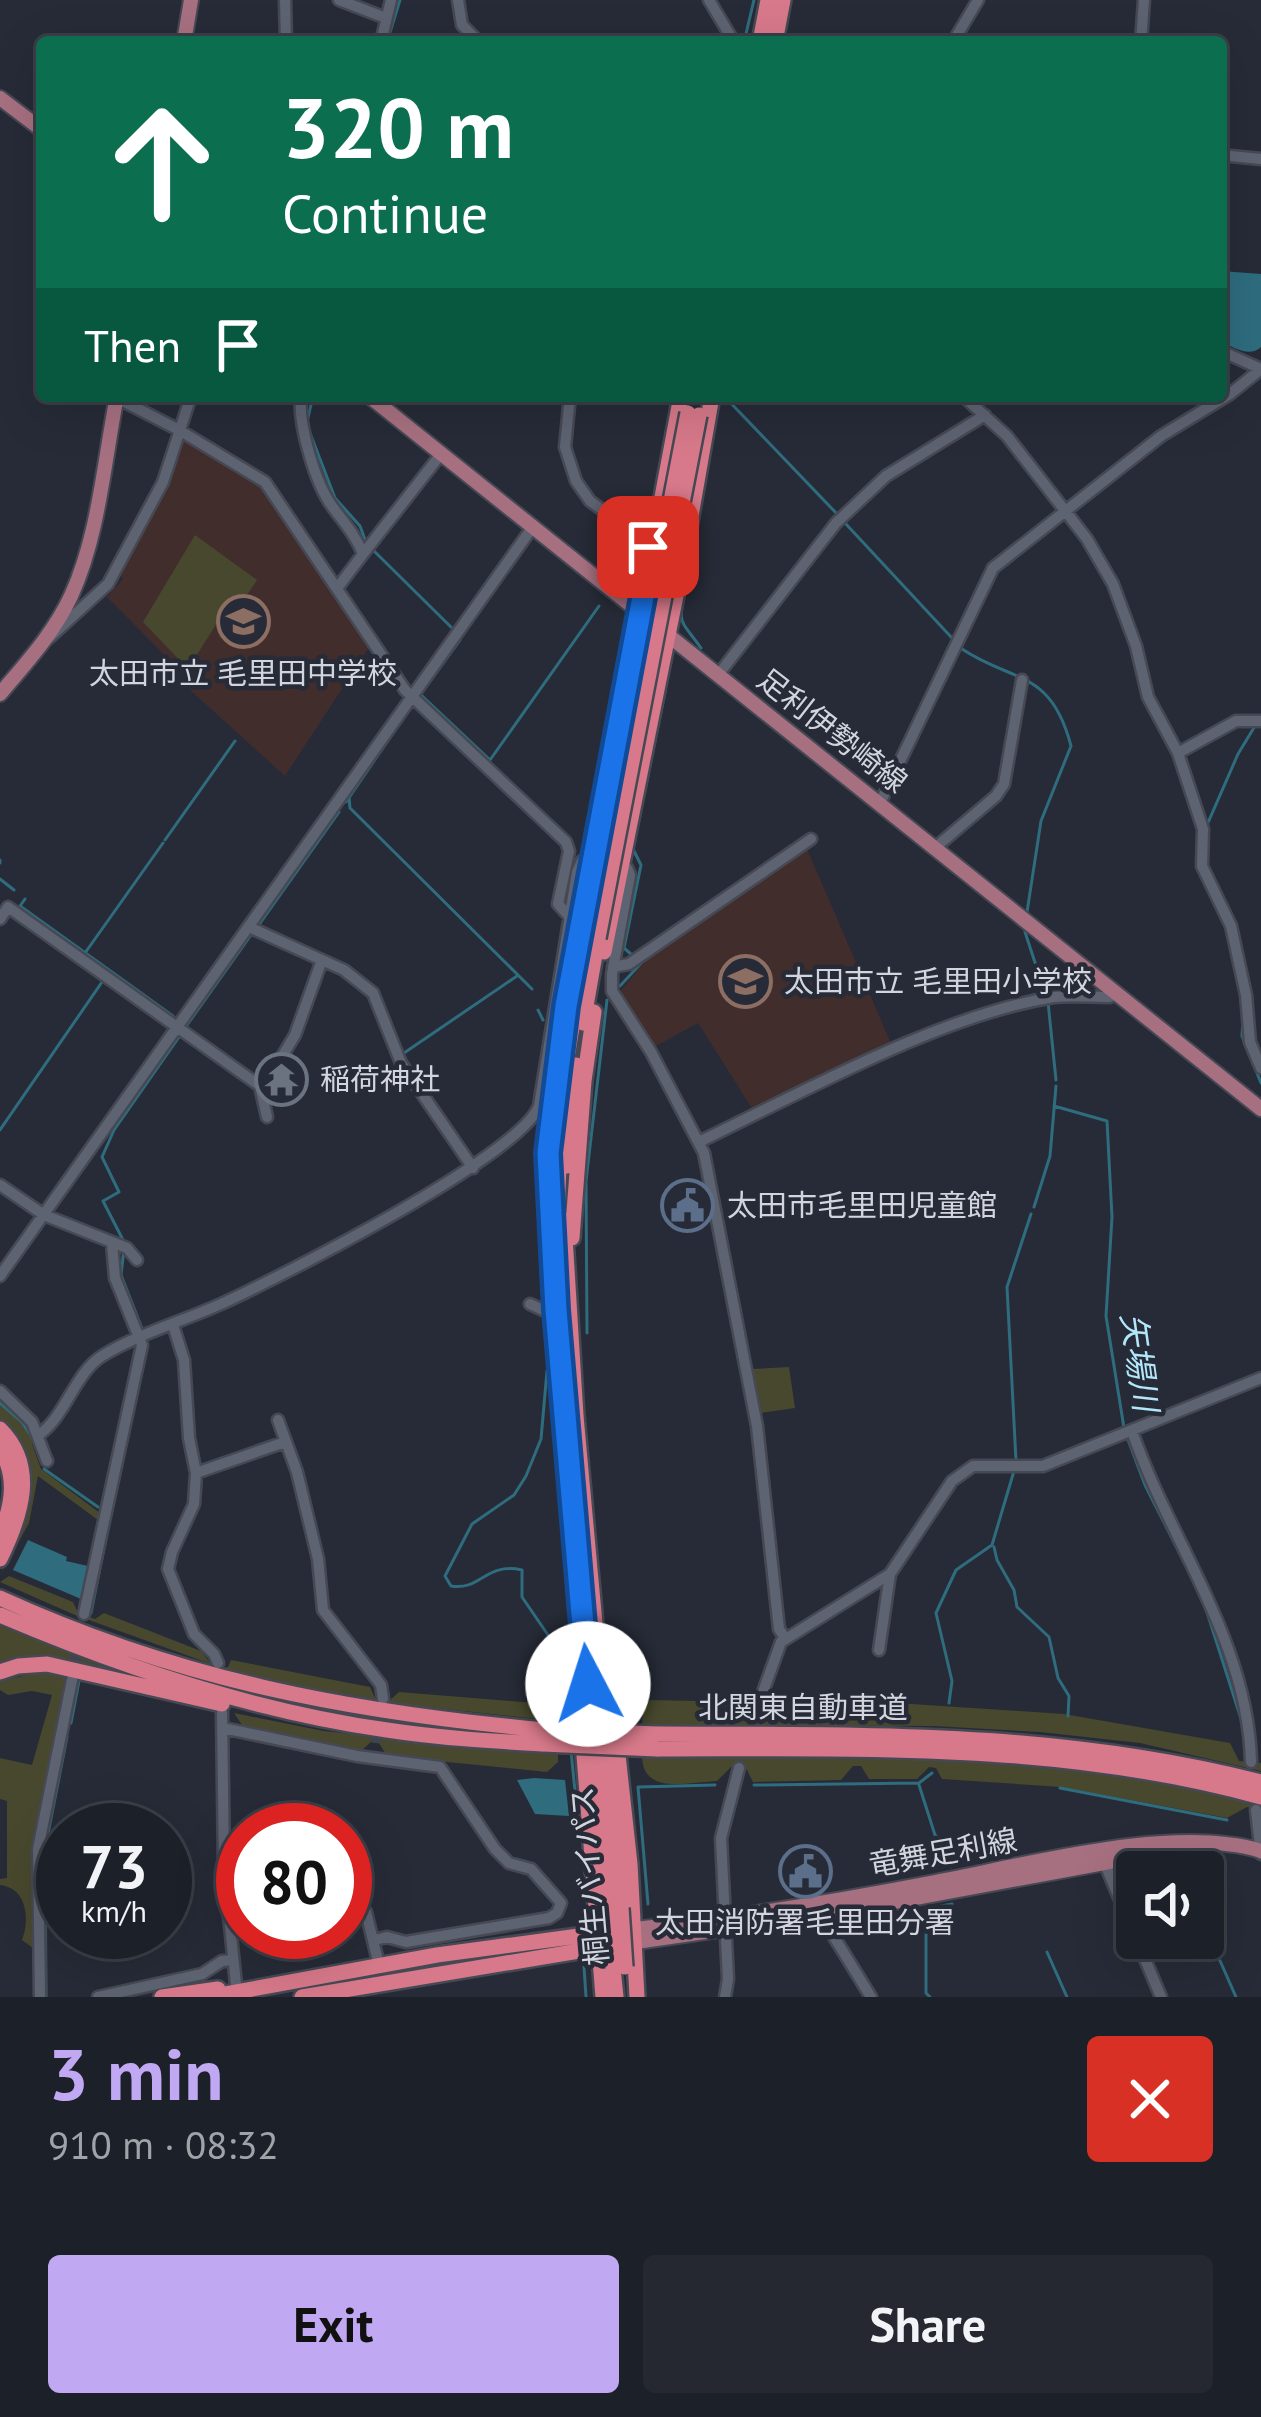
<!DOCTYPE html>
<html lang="en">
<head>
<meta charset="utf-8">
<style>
  body { margin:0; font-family:"PT Sans","Noto Sans JP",sans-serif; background:#252831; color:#f1f3f6; height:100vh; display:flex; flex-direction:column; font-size:45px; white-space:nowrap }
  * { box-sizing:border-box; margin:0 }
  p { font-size:39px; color:#a0a3a8 }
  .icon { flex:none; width:66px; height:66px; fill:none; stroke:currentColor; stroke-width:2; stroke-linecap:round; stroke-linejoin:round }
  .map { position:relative; height:1997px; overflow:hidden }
  .panel { display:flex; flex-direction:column; background:#1c2029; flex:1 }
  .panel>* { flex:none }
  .banner { position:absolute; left:36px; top:36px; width:1191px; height:366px; border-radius:12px; box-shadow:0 12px 48px #0002,0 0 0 3px #3a3e46; background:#0b6e4f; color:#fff; overflow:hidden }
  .controls { position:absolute; left:1116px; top:1851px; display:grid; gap:24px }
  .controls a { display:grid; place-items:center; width:108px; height:108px; border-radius:12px; background:#1c2029; box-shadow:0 12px 48px #0002,0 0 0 3px #3a3e46; font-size:60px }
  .speed { position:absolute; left:36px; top:1803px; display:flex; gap:24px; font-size:60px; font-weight:700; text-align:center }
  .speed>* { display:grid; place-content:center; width:156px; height:156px; border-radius:50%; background:#1c2029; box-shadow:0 12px 48px #0002,0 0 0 3px #3a3e46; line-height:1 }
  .speed small { font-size:30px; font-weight:400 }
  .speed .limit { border:18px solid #d22; background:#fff; color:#111 }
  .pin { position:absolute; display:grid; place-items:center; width:102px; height:102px; color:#fff; margin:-51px; border-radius:24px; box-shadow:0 6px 18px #0006 }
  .me { position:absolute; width:132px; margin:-66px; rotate:355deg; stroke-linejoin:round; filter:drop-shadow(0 0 9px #0008) }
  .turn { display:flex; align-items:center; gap:42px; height:252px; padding:0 48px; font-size:54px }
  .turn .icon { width:156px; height:156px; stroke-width:2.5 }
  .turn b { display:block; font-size:84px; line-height:102px }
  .then { display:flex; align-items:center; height:114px; padding:0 48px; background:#0003; gap:24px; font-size:45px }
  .round { display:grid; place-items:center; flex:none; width:126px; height:126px; border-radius:12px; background:#252831 }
  .headline { display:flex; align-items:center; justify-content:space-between; height:204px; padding:0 48px }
  h1 { font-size:72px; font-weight:700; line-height:90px; color:#c1a8f3 }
  .primary-button { display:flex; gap:24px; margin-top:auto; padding:24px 48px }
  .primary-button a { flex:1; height:138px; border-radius:12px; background:#c1a8f3; color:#111; font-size:48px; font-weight:700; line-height:138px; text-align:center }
  .primary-button a+a { background:#252831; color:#f1f3f6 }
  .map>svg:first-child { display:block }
  .education { fill:#412d2c }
  .green { fill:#47482d }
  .water { fill:#2e6c7e }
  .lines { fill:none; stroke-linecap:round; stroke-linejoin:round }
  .stream { stroke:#2e6c7e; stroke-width:3 }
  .minor-tunnel { stroke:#404450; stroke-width:10; stroke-dasharray:10 5; stroke-linecap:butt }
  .minor-casing { stroke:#464954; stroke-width:15 }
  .major-casing { stroke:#464954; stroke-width:18 }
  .highway-casing { stroke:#464954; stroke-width:20 }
  .minor { stroke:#5e6372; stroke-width:10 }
  .major { stroke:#a77080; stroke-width:14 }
  .highway { stroke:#d7798a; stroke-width:15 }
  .highway-bridge-casing { stroke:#464954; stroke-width:20; stroke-linecap:butt }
  .highway-bridge { stroke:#d7798a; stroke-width:15 }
  .route-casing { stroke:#114b97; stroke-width:30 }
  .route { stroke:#1a73e8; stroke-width:21 }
  .labels { text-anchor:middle; stroke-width:9; stroke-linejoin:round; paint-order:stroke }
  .poi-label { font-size:30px; fill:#d2d5de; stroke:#262b37; text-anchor:start }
  .street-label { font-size:30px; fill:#d2d5de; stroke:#262b37 }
  .water-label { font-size:33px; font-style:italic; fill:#b2e7f9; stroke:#262b37 }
</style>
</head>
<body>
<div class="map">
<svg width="1261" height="1997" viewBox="0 0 1261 1997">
  <rect width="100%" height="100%" fill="#262b37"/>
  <!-- education -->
  <path class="education" d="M183,438L261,486L370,646L285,776L191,691L187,678L107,597L123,579L119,573L166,485Z
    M807,849L893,1048L753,1110L698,1023L656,1046L651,1045L628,1010L621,990L649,957L789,856Z"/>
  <!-- green -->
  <path class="green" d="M195,535L257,580L231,619L222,615L188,669L143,622Z
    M789,1367L795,1408L760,1413L753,1369Z
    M0,1395L29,1424L38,1441L32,1444L41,1469L100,1513L98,1520L38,1476L29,1523L0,1576C25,1520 53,1469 0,1419Z
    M9,1576L73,1602L78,1613L95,1619L104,1613L201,1651L211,1664L75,1615L0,1582Z
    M0,1625L108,1668L42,1656L0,1665Z
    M231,1660L370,1687L375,1698L389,1701L399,1692L548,1704L557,1710V1721L377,1702L291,1686L223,1668L228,1667Z
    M45,1671L66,1674L35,1849L33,1948L22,1940C30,1919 27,1888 0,1885V1879L7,1878V1801L0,1799V1758L32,1765L52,1695L32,1691L8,1695L0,1690V1681Z
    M651,1700L740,1702L749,1717L766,1716L778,1702L855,1701L864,1717H873L881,1702L1064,1714L1230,1743L1239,1761L1261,1763V1771L1140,1743L1040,1732L933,1726L642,1725L643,1705Z
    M234,1713L324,1731L546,1754L547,1750L558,1751V1762L547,1772L387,1756L379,1743L371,1742L361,1751L244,1728Z
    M654,1754L979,1760L1088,1770L1159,1781L1261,1806V1810L1247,1807L1227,1818L1061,1787L942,1779L936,1768L929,1767L917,1779H869L861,1766H853L841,1780L753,1782L746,1768L731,1767L717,1781C687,1782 642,1796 642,1755Z"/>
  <!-- water -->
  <path class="water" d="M1221,271L1261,274V347C1249,358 1234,347 1221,342Z
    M28,1540L67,1557L66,1561L88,1566L81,1599L13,1570Z
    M534,1778L565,1780L569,1816L535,1814L517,1780Z"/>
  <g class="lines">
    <!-- stream -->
    <path class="stream" d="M745,38L754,0
      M387,42L400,0
      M724,396L839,516
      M308,418L313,396
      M310,433L335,498L360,526L367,545
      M845,523L952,638
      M374,551L451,627
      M687,584C677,626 679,617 701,648
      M962,649C1013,683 1051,669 1071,746L1041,821L1027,912
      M422,692L460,640
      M420,694L490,760L599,606
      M349,797L350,808L532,989
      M346,802L413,704
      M1207,825L1238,754L1255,726
      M165,840L235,741
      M0,860V863
      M0,879L14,890
      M25,899L20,906L173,1016
      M258,926L339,812
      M1025,932L1045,993
      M85,953L163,843
      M632,955L624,948L641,865L633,849L665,692
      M620,986L645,959
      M1048,1002L1056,1080
      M538,1010L543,1020
      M1243,1017L1242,1036L1261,1083
      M187,1025L251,935
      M404,1053L517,976
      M1054,1106L1107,1121L1112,1217L1106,1316L1124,1428
      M0,1130L102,982
      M1034,1207L1050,1156L1056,1086
      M123,1240L103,1201L119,1192L102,1157L114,1130L179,1037
      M124,1249L121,1275L143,1331
      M587,1333L586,1181L607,1000
      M547,1371L541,1439L526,1476L514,1495L472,1524L445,1576L451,1586C481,1591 485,1562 522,1570V1597L561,1654L568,1724
      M0,1403L22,1422L34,1441
      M130,1424L147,1340
      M1127,1437L1145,1485L1185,1564
      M1016,1461L1007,1287L1031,1214
      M44,1469L98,1507
      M994,1547L997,1560L1014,1590L1017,1607L1049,1637L1058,1678L1069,1696L1068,1716
      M1205,1606L1242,1722
      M91,1613L110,1518
      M949,1703L952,1681L936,1613L956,1570L992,1545L1014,1471
      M71,1723L79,1681
      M571,1751L580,1841
      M754,1785L919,1783L932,1773
      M919,1785L935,1835L954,1849L951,1867
      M1060,1788L1227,1820
      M1178,1865L1181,1872
      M648,1904L638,1787L715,1785
      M1203,1922L1236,1997
      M1047,1952L1067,1997
      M584,1967L586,1997
      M46,1997L45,1849L67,1737
      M930,1997L926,1993V1909L952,1904"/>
    <!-- minor-tunnel -->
    <path class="minor-tunnel" d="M72,1677L84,1614
      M376,1743L382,1704"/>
    <defs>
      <path id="minor" d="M285,0L286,42
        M339,0L386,18
        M458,0L462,25L479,42
        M709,0L734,42
        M381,42L391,0
        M953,42L978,0
        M1141,42L1144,0
        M1221,155L1261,159
        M301,396C298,424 315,483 332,506C344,523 355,534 363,554L338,587
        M570,396L565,447L576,481L590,501L656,549
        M963,396L1007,436L1087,539L1113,584L1136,646L1148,697L1178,753L1203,829L1202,866L1231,926L1246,995L1250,1042L1261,1068
        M117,398L179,430L265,482L405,690L566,842L569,851L558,904L569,916
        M363,554L441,454
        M49,638L108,584L163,482L191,396
        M718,675L836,523L886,476L985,415
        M1178,753L1236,721H1261
        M880,803L993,568L1161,436L1230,394L1261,369L1221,351
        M936,847L996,796L1004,784L1022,680
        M615,865L627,868L630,875L612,974V991L651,1052L704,1153L757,1426L779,1629L785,1638
        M0,919L8,907L260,1086
        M249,927L344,970L373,993L401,1063L473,1168
        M613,967L629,964L811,839
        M267,1117L260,1086L265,1085L295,1035L322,960
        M701,1141C805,1091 941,1015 1054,997C1072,995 1091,997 1110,997L1116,992
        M0,1185L44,1215L127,1248L137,1260
        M0,1276L532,528
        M530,1304L545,1311L556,1310
        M173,1325L184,1360L189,1438L196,1473L194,1504L172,1552L168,1569L194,1634L214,1654L218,1663
        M0,1391L32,1422L47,1461
        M278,1420L297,1472L318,1559L323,1610L381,1685L383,1699
        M1132,1431C1170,1542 1248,1640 1251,1762
        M40,1434C66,1415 75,1373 102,1356C138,1334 183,1321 221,1304C278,1278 520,1156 539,1106L577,872L582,861H597
        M196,1473L285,1442
        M84,1614L142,1345L115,1278L112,1243
        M879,1650L890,1574
        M222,1712L224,1867L237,1994
        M755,1714L781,1642L890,1574L952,1481L973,1466H1043L1261,1378
        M223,1728L357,1756L440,1767L495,1849L509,1863L531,1869L561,1903L557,1913L549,1918L406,1942L387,1937L375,1940
        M1256,1810L1261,1854
        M1107,1869L1161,1997
        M831,1909V1932L871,1997
        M366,1912L379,1965
        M40,1997L38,1849L72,1680
        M98,1997L202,1974L222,1961L232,1960
        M725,1997L728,1979L721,1838L739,1768"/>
      <path id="major" d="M184,42L191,0
        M0,98L42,130
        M369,396L1261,1109
        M0,694C26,663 54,633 71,596C99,535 104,461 117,396
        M635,1929C735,1918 836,1901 935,1882C1026,1865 1173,1824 1261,1851
        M636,1942L829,1914L1142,1856"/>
      <path id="highway" d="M760,42L768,0
        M775,42L783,0
        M587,936L563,1082L554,1275L609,1909
        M578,945L681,396
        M604,952L684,556L712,396
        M583,1023L598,938
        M567,1166L576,1065
        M564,1220L576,1416L621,1908
        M572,1238L584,1081L594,1012
        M0,1429C38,1467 21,1516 0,1559
        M0,1448C17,1476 13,1503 1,1533
        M0,1598C180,1680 349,1712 545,1730
        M0,1615C124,1668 253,1711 387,1730C439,1738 491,1741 543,1744
        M575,1641L603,1997
        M607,1655L630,1864L637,1997
        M0,1672L18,1666L47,1664L222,1704
        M657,1734C866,1735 1057,1730 1261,1782
        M657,1749C860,1749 1063,1742 1261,1797
        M613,1968L616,1997
        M162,1997L218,1989
        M209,1997L437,1955L608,1932
        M302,1997L609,1946"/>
    </defs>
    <!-- minor casing -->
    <use href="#minor" class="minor-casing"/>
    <!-- major casing -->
    <use href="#major" class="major-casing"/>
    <!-- highway casing -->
    <use href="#highway" class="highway-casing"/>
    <!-- minor -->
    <use href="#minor" class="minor"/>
    <!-- major -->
    <use href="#major" class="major"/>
    <!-- highway -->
    <use href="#highway" class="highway"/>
    <defs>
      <path id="highway-bridge" d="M587,936L688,413
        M598,938L699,415
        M545,1730L657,1734
        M543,1744L657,1749
        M621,1908L625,1967
        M609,1909L613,1968"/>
    </defs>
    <!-- highway-bridge casing -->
    <use href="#highway-bridge" class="highway-bridge-casing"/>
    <!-- highway-bridge -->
    <use href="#highway-bridge" class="highway-bridge"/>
  </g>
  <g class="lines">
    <defs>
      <path id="route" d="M588,1684L556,1310L548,1153L566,1006L652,549L648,547"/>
    </defs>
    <!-- route casing -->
    <use href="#route" class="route-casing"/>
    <!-- route -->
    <use href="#route" class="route"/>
  </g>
  <!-- icons -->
  <defs>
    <symbol id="school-ring" viewBox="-11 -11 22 22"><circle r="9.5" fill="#262b37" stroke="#8d6e63" stroke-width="1.5"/><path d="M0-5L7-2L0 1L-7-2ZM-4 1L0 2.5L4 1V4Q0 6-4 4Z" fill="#8d6e63"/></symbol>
    <symbol id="temple-ring" viewBox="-11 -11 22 22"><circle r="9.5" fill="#262b37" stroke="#6b7280" stroke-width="1.5"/><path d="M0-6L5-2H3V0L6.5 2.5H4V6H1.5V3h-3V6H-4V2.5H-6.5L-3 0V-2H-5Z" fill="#6b7280"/></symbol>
    <symbol id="civic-ring" viewBox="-11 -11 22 22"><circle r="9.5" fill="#262b37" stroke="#5c6f8a" stroke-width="1.5"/><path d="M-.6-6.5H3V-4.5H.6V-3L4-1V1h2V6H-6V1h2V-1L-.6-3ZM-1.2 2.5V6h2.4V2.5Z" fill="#5c6f8a"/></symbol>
  </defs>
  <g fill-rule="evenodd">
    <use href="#school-ring" x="214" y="592" width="59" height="59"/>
    <use href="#school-ring" x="716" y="952" width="59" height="59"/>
    <use href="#temple-ring" x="252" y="1050" width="59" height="59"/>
    <use href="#civic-ring" x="658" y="1176" width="59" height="59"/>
    <use href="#civic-ring" x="776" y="1842" width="59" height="59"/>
  </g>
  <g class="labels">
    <!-- poi labels -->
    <g class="poi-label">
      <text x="243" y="684" text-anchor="middle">太田市立 毛里田中学校</text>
      <text x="784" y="992">太田市立 毛里田小学校</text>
      <text x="320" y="1090">稲荷神社</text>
      <text x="727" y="1216">太田市毛里田児童館</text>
      <text x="805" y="1933" text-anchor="middle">太田消防署毛里田分署</text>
    </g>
    <!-- street labels -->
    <g class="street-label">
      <text transform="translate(832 731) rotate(38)" y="10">足利伊勢崎線</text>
      <text x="803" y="1718">北関東自動車道</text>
      <text transform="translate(943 1853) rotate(-10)" y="10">竜舞足利線</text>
      <text transform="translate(590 1876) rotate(-95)" y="10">桐生バイパス</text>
    </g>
    <!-- water labels -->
    <g class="water-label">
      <text transform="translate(1140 1362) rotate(82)" y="12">矢場川</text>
    </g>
  </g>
</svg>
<div class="controls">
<a><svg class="icon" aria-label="sound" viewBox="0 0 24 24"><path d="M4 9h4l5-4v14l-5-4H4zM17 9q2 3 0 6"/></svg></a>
</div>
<div class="speed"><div>73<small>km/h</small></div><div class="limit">80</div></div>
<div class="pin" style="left:648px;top:547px;background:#d93025"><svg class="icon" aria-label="arrive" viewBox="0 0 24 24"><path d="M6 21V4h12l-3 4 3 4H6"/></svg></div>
<svg class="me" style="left:588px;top:1684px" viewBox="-20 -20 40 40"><circle r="19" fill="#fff"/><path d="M0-13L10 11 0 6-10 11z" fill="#1a73e8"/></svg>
<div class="banner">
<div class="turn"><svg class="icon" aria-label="ahead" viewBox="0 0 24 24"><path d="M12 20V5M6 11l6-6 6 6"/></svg><div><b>320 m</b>Continue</div></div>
<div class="then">Then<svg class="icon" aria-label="arrive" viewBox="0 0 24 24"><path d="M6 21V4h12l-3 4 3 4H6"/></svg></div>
</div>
</div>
<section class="panel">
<div class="headline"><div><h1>3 min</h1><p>910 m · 08:32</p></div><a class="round" style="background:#d93025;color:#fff"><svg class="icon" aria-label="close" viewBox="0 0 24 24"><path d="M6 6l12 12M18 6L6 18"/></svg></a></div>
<div class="primary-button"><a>Exit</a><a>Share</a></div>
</section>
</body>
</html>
